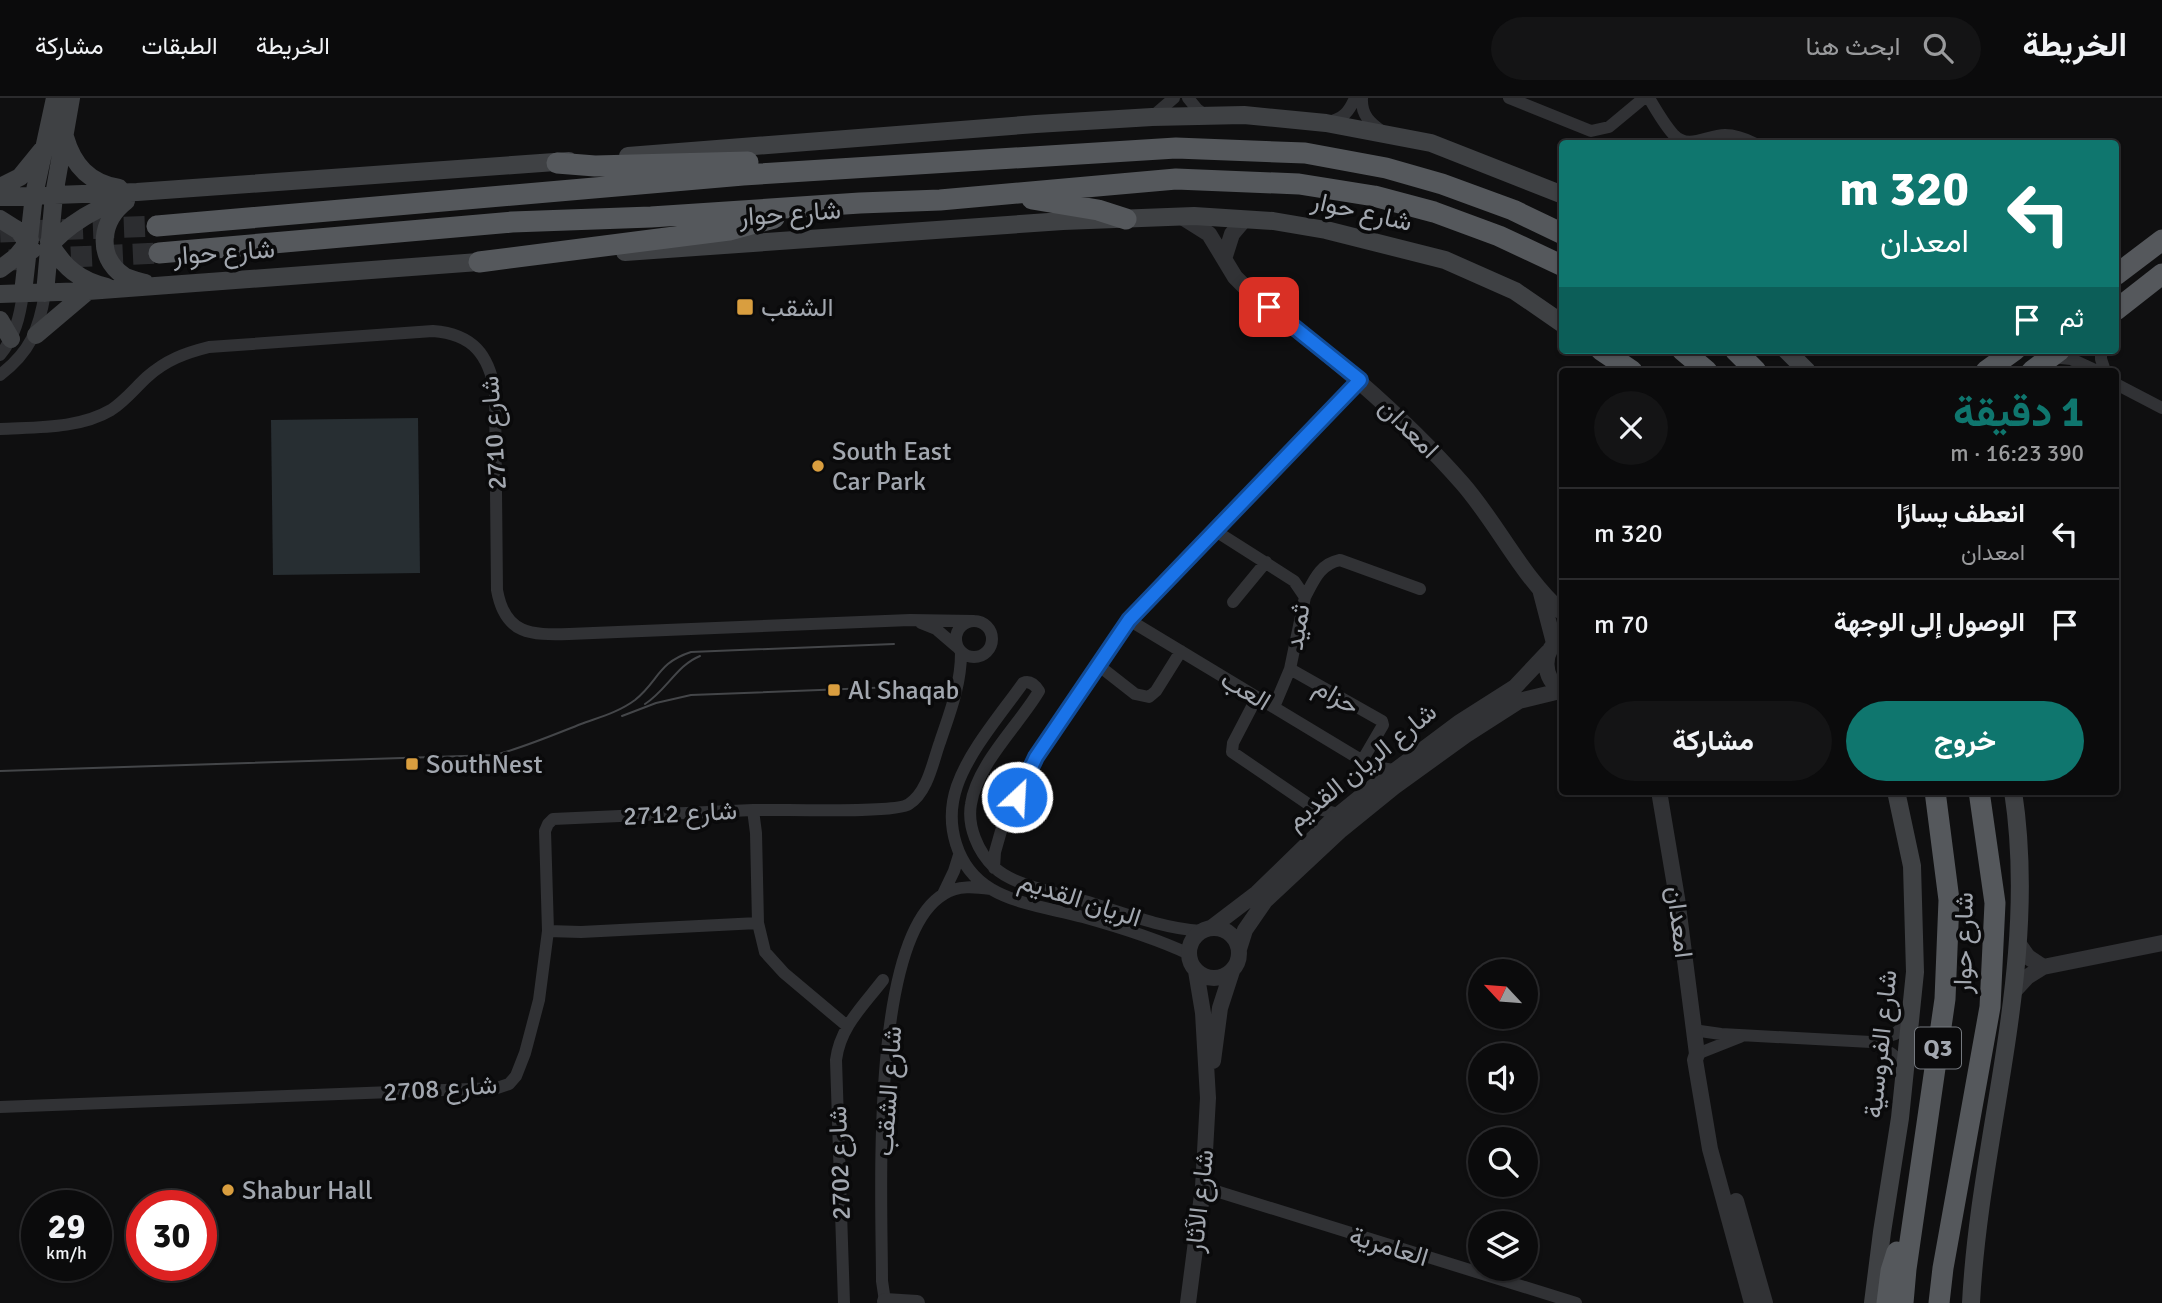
<!DOCTYPE html>
<html lang="ar">
<head>
<meta charset="utf-8">
<style>
  body { margin:0; font-family:Signika,Vazirmatn,sans-serif; background:#141415; color:#f1f3f6; direction:rtl; height:100vh; display:flex; flex-direction:column; font-size:26px; white-space:nowrap }
  * { box-sizing:border-box; margin:0 }
  p { font-size:23px; color:#9a9b9d }
  .icon { flex:none; width:38px; height:38px; fill:none; stroke:currentColor; stroke-width:2; stroke-linecap:round; stroke-linejoin:round }
  .map { position:relative; flex:1; overflow:hidden; direction:ltr }
  .panel { position:absolute; left:1559px; top:270px; width:560px; height:427px; display:flex; flex-direction:column; background:#0b0b0c; border-radius:7px; box-shadow:0 2px 5px #0004,0 0 0 2px #2b2b2d; direction:rtl }
  .panel>* { flex:none }
  .hud { position:absolute; left:1559px; top:42px; width:560px; height:214px; border-radius:7px; box-shadow:0 2px 5px #0004,0 0 0 2px #2b2b2d; direction:rtl; background:#0f766e; color:#fff; overflow:hidden }
  .needle { width:46px; rotate:296deg }
  .fabs { position:absolute; left:1468px; top:861px; display:grid; gap:14px }
  .fabs a { display:grid; place-items:center; width:70px; height:70px; border-radius:50%; background:#0b0b0c; box-shadow:0 2px 5px #0004,0 0 0 2px #2b2b2d; font-size:35px }
  .speed { position:absolute; left:21px; top:1092px; display:flex; gap:14px; font-size:35px; font-weight:700; text-align:center }
  .speed>* { display:grid; place-content:center; width:91px; height:91px; border-radius:50%; background:#0b0b0c; box-shadow:0 2px 5px #0004,0 0 0 2px #2b2b2d; line-height:1 }
  .speed small { font-size:18px; font-weight:400 }
  .speed .limit { border:10px solid #d22; background:#fff; color:#111 }
  .pin { position:absolute; display:grid; place-items:center; width:60px; height:60px; color:#fff; margin:-30px; border-radius:14px; box-shadow:0 4px 10px #0006 }
  .me { position:absolute; width:77px; margin:-38px; rotate:25deg; stroke-linejoin:round; filter:drop-shadow(0 0 5px #0008) }
  .turn { display:flex; align-items:center; gap:24px; height:147px; padding:0 35px; font-size:32px }
  .turn .icon { width:91px; height:91px; stroke-width:2.5 }
  .turn b { display:block; font-size:49px; line-height:60px }
  .then { display:flex; align-items:center; height:66px; padding:0 35px; background:#0003; gap:14px; font-size:26px }
  .round { display:grid; place-items:center; flex:none; width:74px; height:74px; border-radius:37px; background:#141415 }
  .summary { display:flex; align-items:center; justify-content:space-between; height:119px; padding:0 35px }
  h1 { font-size:42px; font-weight:700; line-height:52px; color:#0f766e }
  .button { display:flex; gap:14px; margin-top:auto; padding:14px 35px }
  .button a { flex:1; height:80px; border-radius:42px; background:#0f766e; color:#fff; font-size:28px; font-weight:700; line-height:80px; text-align:center }
  .button a+a { background:#141415; color:#f1f3f6 }
  ul { padding:0; list-style:none }
  li { display:flex; align-items:center; gap:21px; height:91px; padding:0 35px; border-top:2px solid #2b2b2d }
  li div { flex:1 }
  li b { display:block; font-size:26px }
  li em { font-style:normal }
  header { display:flex; align-items:center; gap:42px; box-sizing:border-box; height:98px; padding:0 35px; background:#0b0b0c; border-bottom:2px solid #2b2b2d }
  header strong { font-size:33px }
  nav { display:flex; gap:38px; margin-inline-start:auto; font-size:24px }
  .search { width:490px; height:63px; background:#141415; display:flex; align-items:center; gap:18px; box-sizing:border-box; padding:0 24px; border-radius:38px; color:#9a9b9d; font-size:26px }
  .map>svg:first-child { display:block }
  .water { fill:#272e32 }
  .lines { fill:none; stroke-linecap:round; stroke-linejoin:round }
  .trunk-tunnel { stroke:#2c2d30; stroke-width:21; stroke-dasharray:21 10; stroke-linecap:butt }
  .minor { stroke:#313235; stroke-width:12 }
  .tertiary { stroke:#313235; stroke-width:16 }
  .secondary { stroke:#3f4144; stroke-width:18 }
  .trunk { stroke:#55585c; stroke-width:21 }
  .tram { stroke:#444649; stroke-width:2 }
  .route-casing { stroke:#114b97; stroke-width:18 }
  .route { stroke:#1a73e8; stroke-width:12 }
  .poi-dot { fill:#d99e3f; stroke:#0a0a0b; stroke-width:2.5 }
  .labels { text-anchor:middle; stroke-width:7; stroke-linejoin:round; paint-order:stroke }
  .shield { fill:#0a0a0b; stroke:#74787e; stroke-width:2 }
  .shield-label { font-size:24px; font-weight:bold; fill:#a2a7af }
  .street-label { font-size:26px; fill:#a2a7af; stroke:#0a0a0b }
  .poi-label { font-size:26px; fill:#a2a7af; stroke:#0a0a0b; text-anchor:start }
</style>
</head>
<body>
<header>
<strong>الخريطة</strong>
<div class="search"><svg class="icon" aria-label="search" viewBox="0 0 24 24"><circle cx="10" cy="10" r="6"/><path d="M15 15l6 6"/></svg>ابحث هنا</div>
<nav><a>الخريطة</a><a>الطبقات</a><a>مشاركة</a></nav>
</header>
<div class="map">
<svg width="2162" height="1205" viewBox="0 0 2162 1205">
  <rect width="100%" height="100%" fill="#0f0f10"/>
  <!-- water -->
  <path class="water" d="M418,320L420,475L273,477L271,322Z"/>
  <g class="lines">
    <!-- trunk-tunnel -->
    <path class="trunk-tunnel" d="M0,134L157,128
      M9,162L159,155"/>
    <!-- minor -->
    <path class="minor" d="M1188,0L1197,11L1205,17
      M1362,0C1361,17 1370,25 1383,34
      M1509,0L1591,33L1609,29L1644,0
      M1649,0C1656,12 1664,26 1673,36C1689,53 1706,37 1725,37C1736,37 1746,41 1756,46
      M1153,18L1174,0
      M1328,24C1343,21 1349,14 1355,0
      M2101,252V261L2105,273
      M0,257C15,239 20,218 23,195
      M2052,259L2071,261L2097,273
      M0,277C30,254 39,232 45,195
      M2116,286L2162,310
      M0,331C36,329 79,331 111,312C125,303 135,290 147,279C166,262 185,255 209,249L433,233C473,236 489,257 495,294L497,492C505,537 531,537 569,536L910,522L974,523
      M1214,432L1294,483L1305,499L1290,571L1274,609
      M1305,499C1314,482 1320,466 1340,462L1420,491
      M1233,504L1266,464
      M1129,522L1371,668L1393,672
      M956 541a18 18 0 1 1 36 0a18 18 0 1 1-36 0Z
      M921,525L936,531L957,549
      M1098,567L1135,596L1149,599L1156,593L1181,553
      M1290,571L1382,623L1383,627L1362,663
      M1257,599L1233,645L1232,654L1314,710L1339,716
      M753,712C778,711 896,716 909,706C928,694 933,663 940,644C950,614 961,587 961,555
      M994,770L995,754L1001,733L1029,671L1061,619L1129,522L1360,282
      M943,796L954,773L959,757
      M548,833L581,834L758,825
      M1189,856C1155,840 1119,829 1083,819C1054,811 1018,807 991,791C956,770 944,726 957,688C969,653 1001,616 1023,585C1030,582 1035,587 1039,593C1019,627 977,666 971,706C967,728 978,754 994,769C1014,789 1061,795 1088,804C1126,816 1162,830 1201,833
      M1693,932L1721,936L1871,944L1895,936L1911,921
      M1871,944C1886,952 1897,956 1904,972
      M1697,956L1740,939
      M0,1009L497,990L509,986L516,978L525,955L539,902L548,833L545,733L548,726L553,721L753,712L756,735L758,825L765,854L784,875L847,928
      M1203,1089L1576,1205
      M885,1203L882,1183C882,1103 869,840 944,796C958,787 975,789 991,791
      M844,1205L836,962C840,929 863,908 883,882"/>
    <!-- tertiary -->
    <path class="tertiary" d="M1182,119L1209,136L1235,179L1249,193C1324,253 1398,312 1462,385C1498,426 1521,478 1563,515
      M1225,158L1232,136L1243,123
      M1541,495L1554,545
      M1563,538C1541,552 1541,580 1563,594
      M1659,693L1677,800L1697,956L1695,962L1710,1051L1752,1205
      M1189 855a25 25 0 1 1 50 0a25 25 0 1 1-50 0Z
      M1211,830L1257,795L1332,722L1369,692L1460,624L1515,589L1548,554
      M2018,845L2028,859L2043,869
      M1239,851L1245,832L1265,803L1341,732L1394,689L1466,637L1519,603L1560,593
      M2015,892L2027,879L2043,869L2162,845
      M1213,963L1220,910L1232,873
      M1736,1103L1765,1205
      M885,1203L917,1205
      M1188,1205L1203,1089L1208,1000L1203,915L1196,873"/>
    <!-- secondary -->
    <path class="secondary" d="M65,39C73,67 89,85 119,90
      M628,58L1036,26L1152,19L1244,17L1326,25L1431,45L1563,97
      M0,89L20,79L42,52
      M0,99L137,94L569,63
      M126,103C101,122 95,158 124,178C130,181 138,183 145,185
      M0,121L19,133L32,152
      M49,144C63,169 80,183 107,189
      M48,150C68,124 98,111 126,98
      M625,154L1063,123L1194,118L1273,123L1326,132L1445,162L1515,193L1563,226
      M0,171L16,159L30,142
      M23,195L34,97L55,0
      M45,195L54,97L71,0
      M0,196L88,193L492,163
      M0,222L11,241
      M36,237L88,193
      M1786,252L1807,273
      M1873,1205L1882,1134L1900,1020L1915,874L1912,768L1896,693
      M1971,1205C1980,1033 2040,868 2013,693"/>
    <!-- trunk -->
    <path class="trunk" d="M557,65L595,68L748,64
      M1032,101L1098,112L1126,121
      M157,128L743,77L1176,50L1305,55L1386,70L1442,86L1513,112L1563,136
      M159,155L512,124L651,119L860,105L940,102L1176,81L1299,86L1374,98L1434,114L1499,138L1563,168
      M479,164L729,132L774,120
      M2116,177L2162,142
      M2116,212L2162,176
      M1601,252L1632,273
      M1682,252L1707,273
      M1735,252L1756,273
      M1986,273L2015,252
      M2032,273L2060,252
      M1887,1205L1891,1173L1897,1154
      M1903,1205L1906,1171L1945,901L1949,802L1935,693
      M1939,1205L1943,1170L1990,909L1995,805L1979,693"/>
    <!-- tram -->
    <path class="tram" d="M645,606C666,593 677,567 700,558
      M622,618L656,605L691,597L896,589
      M0,673L495,657C525,649 553,637 581,626C600,619 619,614 635,602C659,583 657,565 691,554L894,546"/>
  </g>
  <g class="lines">
    <defs>
      <path id="route" d="M1017,699L1036,659L1129,522L1360,282L1269,209"/>
    </defs>
    <!-- route casing -->
    <use href="#route" class="route-casing"/>
    <!-- route -->
    <use href="#route" class="route"/>
  </g>
  <!-- markers -->
  <g class="poi-dot">
    <rect x="736" y="200" width="18" height="18" rx="3.5"/>
    <circle cx="818" cy="368" r="7"/>
    <rect x="827" y="585" width="14" height="14" rx="3.5"/>
    <rect x="405" y="659" width="14" height="14" rx="3.5"/>
    <circle cx="228" cy="1092" r="7"/>
  </g>
  <g class="labels">
    <!-- shield labels -->
    <rect class="shield" x="1915" y="929.5" width="46" height="41" rx="5"/>
    <g class="shield-label">
      <text x="1938" y="958">Q3</text>
    </g>
    <!-- street labels -->
    <g class="street-label">
      <text transform="translate(1362 113) rotate(13)" y="9">شارع حوار</text>
      <text transform="translate(790 115) rotate(-4)" y="9">شارع حوار</text>
      <text transform="translate(224 154) rotate(-4)" y="9">شارع حوار</text>
      <text transform="translate(1409 330) rotate(45)" y="9">امعدان</text>
      <text transform="translate(493 335) rotate(-94)" y="9">شارع 2710</text>
      <text transform="translate(1297 529) rotate(-81)" y="9">ثميد</text>
      <text transform="translate(1246 592) rotate(31)" y="9">العب</text>
      <text transform="translate(1337 598) rotate(30)" y="9">حزام</text>
      <text transform="translate(1361 668) rotate(-39)" y="9">شارع الريان القديم</text>
      <text transform="translate(680 715) rotate(-3)" y="9">شارع 2712</text>
      <text transform="translate(1080 801) rotate(18)" y="9">الريان القديم</text>
      <text transform="translate(1680 824) rotate(83)" y="9">امعدان</text>
      <text transform="translate(1963 845) rotate(-89)" y="9">شارع حوار</text>
      <text transform="translate(1880 946) rotate(-84)" y="9">شارع الفروسية</text>
      <text transform="translate(440 990) rotate(-4)" y="9">شارع 2708</text>
      <text transform="translate(888 993) rotate(-86)" y="9">شارع الشقب</text>
      <text transform="translate(839 1065) rotate(-92)" y="9">شارع 2702</text>
      <text transform="translate(1199 1103) rotate(-84)" y="9">شارع الآثار</text>
      <text transform="translate(1389 1148) rotate(17)" y="9">العامرية</text>
    </g>
    <!-- poi labels -->
    <g class="poi-label">
      <text x="761" y="218">الشقب</text>
      <text x="832" y="362">South East<tspan x="832" dy="30">Car Park</tspan></text>
      <text x="848" y="601">Al Shaqab</text>
      <text x="426" y="675">SouthNest</text>
      <text x="242" y="1101">Shabur Hall</text>
    </g>
  </g>
</svg>
<div class="fabs">
<a><svg class="needle" viewBox="-14 -14 28 28"><path d="M0-13l5 13h-10z" fill="#e53935"/><path d="M0 13l5-13h-10z" fill="#9a9b9d"/></svg></a>
<a><svg class="icon" aria-label="sound" viewBox="0 0 24 24"><path d="M4 9h4l5-4v14l-5-4H4zM17 9q2 3 0 6"/></svg></a>
<a><svg class="icon" aria-label="search" viewBox="0 0 24 24"><circle cx="10" cy="10" r="6"/><path d="M15 15l6 6"/></svg></a>
<a><svg class="icon" aria-label="layers" viewBox="0 0 24 24"><path d="M12 4l9 5-9 5-9-5zM3 14l9 5 9-5"/></svg></a>
</div>
<div class="speed"><div>29<small>km/h</small></div><div class="limit">30</div></div>
<div class="pin" style="left:1269px;top:209px;background:#d93025"><svg class="icon" aria-label="arrive" viewBox="0 0 24 24"><path d="M6 21V4h12l-3 4 3 4H6"/></svg></div>
<svg class="me" style="left:1017px;top:699px" viewBox="-20 -20 40 40"><circle r="17" fill="#1a73e8" stroke="#fff" stroke-width="3"/><path d="M0-11L8 9 0 5-8 9z" fill="#fff"/></svg>
<div class="hud">
<div class="turn"><svg class="icon" aria-label="left" viewBox="0 0 24 24"><path d="M17 20v-9H6M10 6l-5 5 5 5"/></svg><div><b>320 m</b>امعدان</div></div>
<div class="then">ثم<svg class="icon" aria-label="arrive" viewBox="0 0 24 24"><path d="M6 21V4h12l-3 4 3 4H6"/></svg></div>
</div>
<section class="panel">
<div class="summary"><div><h1>1 دقيقة</h1><p>390 m · 16:23</p></div><a class="round"><svg class="icon" aria-label="close" viewBox="0 0 24 24"><path d="M6 6l12 12M18 6L6 18"/></svg></a></div>
<ul>
<li><svg class="icon" aria-label="left" viewBox="0 0 24 24"><path d="M17 20v-9H6M10 6l-5 5 5 5"/></svg><div><b>انعطف يسارًا</b><p>امعدان</p></div><em>320 m</em></li>
<li><svg class="icon" aria-label="arrive" viewBox="0 0 24 24"><path d="M6 21V4h12l-3 4 3 4H6"/></svg><div><b>الوصول إلى الوجهة</b></div><em>70 m</em></li>
</ul>
<div class="button"><a>خروج</a><a>مشاركة</a></div>
</section>
</div>
</body>
</html>
